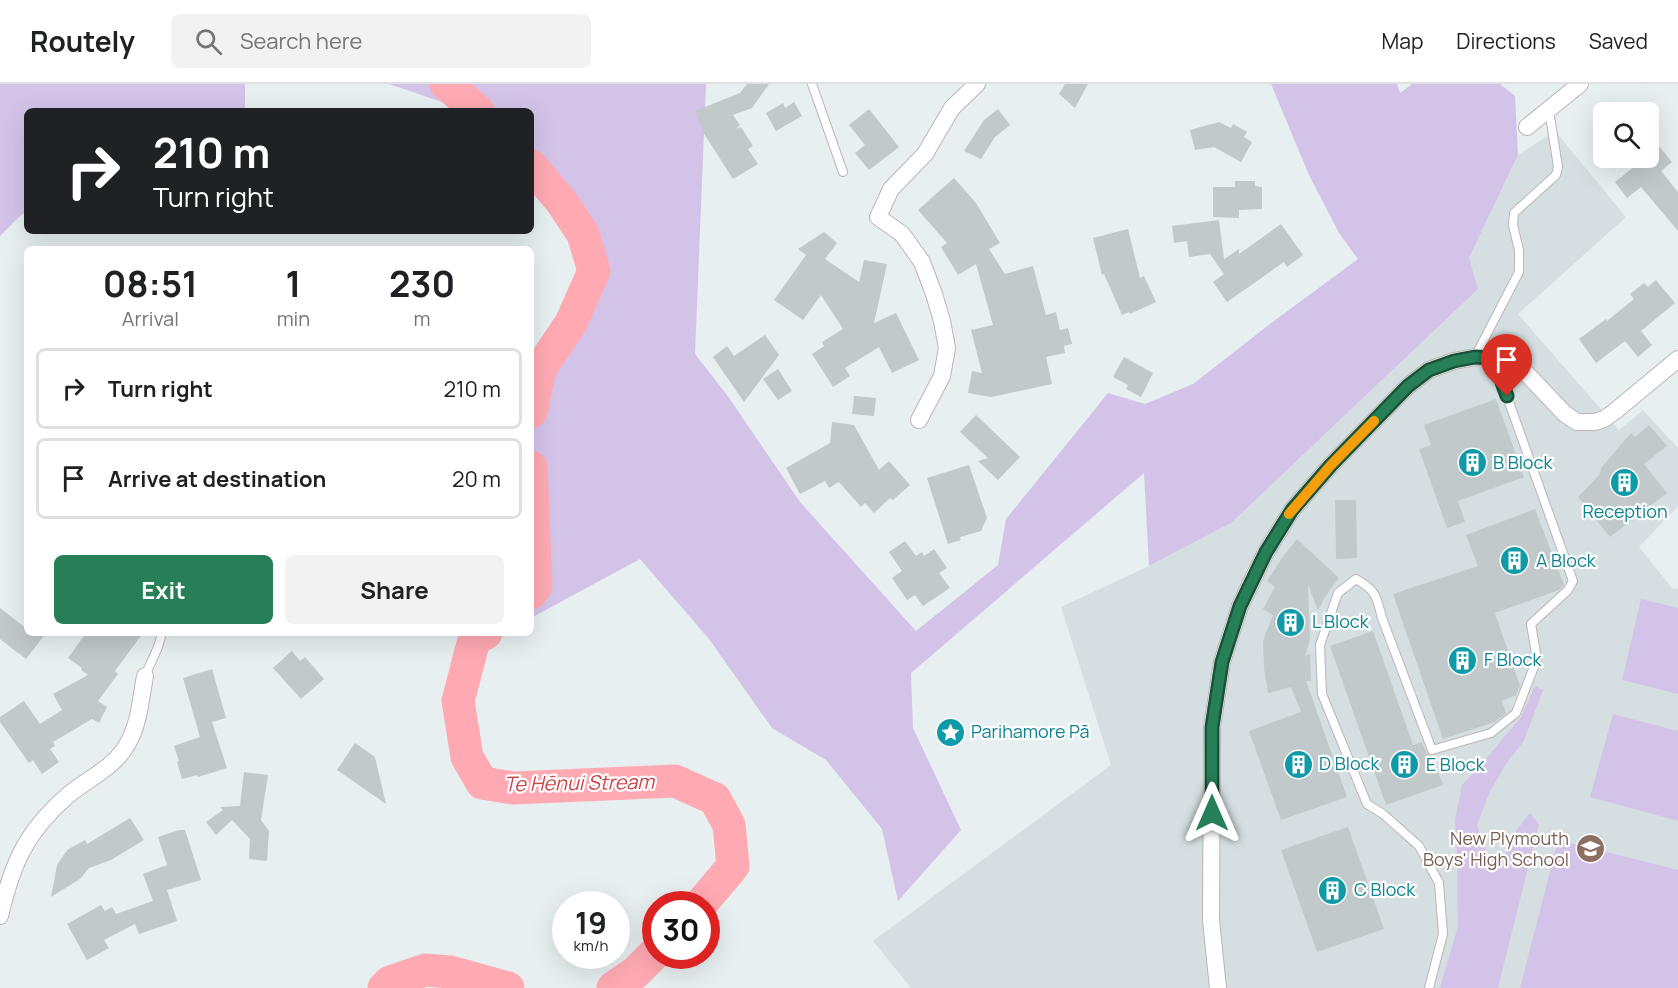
<!DOCTYPE html>
<html lang="en">
<head>
<meta charset="utf-8">
<style>
  body { margin:0; font-family:Manrope,sans-serif; background:#f2f2f2; color:#202124; height:100vh; display:flex; flex-direction:column; font-size:22px; white-space:nowrap }
  * { box-sizing:border-box; margin:0 }
  p { font-size:20px; color:#757577 }
  .icon { flex:none; width:33px; height:33px; fill:none; stroke:currentColor; stroke-width:2; stroke-linecap:round; stroke-linejoin:round }
  .map { position:relative; flex:1; overflow:hidden }
  .details { position:absolute; left:24px; top:162px; width:510px; height:390px; display:flex; flex-direction:column; background:#fff; border-radius:9px; box-shadow:0 6px 24px #0002 }
  .details>* { flex:none }
  .banner { position:absolute; left:24px; top:24px; width:510px; height:126px; border-radius:9px; box-shadow:0 6px 24px #0002; background:#202124; color:#fff; overflow:hidden }
  .buttons { position:absolute; left:1593px; top:18px; display:grid; gap:12px }
  .buttons a { display:grid; place-items:center; width:66px; height:66px; border-radius:9px; background:#fff; box-shadow:0 6px 24px #0002; font-size:30px }
  .speed { position:absolute; left:552px; top:807px; display:flex; gap:12px; font-size:30px; font-weight:700; text-align:center }
  .speed>* { display:grid; place-content:center; width:78px; height:78px; border-radius:50%; background:#fff; box-shadow:0 6px 24px #0002; line-height:1 }
  .speed small { font-size:15px; font-weight:400 }
  .speed .limit { border:9px solid #d22; background:#fff; color:#111 }
  .pin { position:absolute; display:grid; place-items:center; width:51px; height:51px; color:#fff; margin:-62px -26px; border-radius:50% 50% 50% 0; rotate:-45deg; box-shadow:0 0 6px #0007 }
  .pin .icon { rotate:45deg }
  .me { position:absolute; width:66px; margin:-33px; rotate:0deg; stroke-linejoin:round; filter:drop-shadow(0 0 4px #0008) }
  .turn { display:flex; align-items:center; gap:21px; height:126px; padding:0 30px; font-size:27px }
  .turn .icon { width:78px; height:78px; stroke-width:2.5 }
  .turn b { display:block; font-size:42px; line-height:51px }
  .eta { display:flex; justify-content:space-evenly; align-items:center; height:102px; text-align:center }
  .eta b { font-size:36px; font-weight:700; line-height:42px }
  .primary-button { display:flex; gap:12px; margin-top:auto; padding:12px 30px }
  .primary-button a { flex:1; height:69px; border-radius:9px; background:#267f57; color:#fff; font-size:24px; font-weight:700; line-height:69px; text-align:center }
  .primary-button a+a { background:#f2f2f2; color:#202124 }
  ul { padding:0; list-style:none }
  li { display:flex; align-items:center; gap:18px; height:81px; margin:0 12px 9px; padding:0 18px; border:3px solid #e0e0e0; border-radius:9px }
  li div { flex:1 }
  li b { display:block; font-size:22px }
  li em { font-style:normal }
  header { display:flex; align-items:center; gap:36px; box-sizing:border-box; height:84px; padding:0 30px; background:#fff; border-bottom:2px solid #e0e0e0 }
  header strong { font-size:28px }
  nav { display:flex; gap:33px; margin-inline-start:auto; font-size:21px }
  .search { width:420px; height:54px; background:#f2f2f2; display:flex; align-items:center; gap:15px; box-sizing:border-box; padding:0 21px; border-radius:9px; color:#757577; font-size:22px }
  .map>svg:first-child { display:block }
  .education { fill:#d5dfe1 }
  .green { fill:#d4c3e9 }
  .lines { fill:none; stroke-linecap:round; stroke-linejoin:round }
  .river { stroke:#ffaab3; stroke-width:33 }
  .building { fill:#c1c9ca }
  .service-casing { stroke:#bcb5b5; stroke-width:10 }
  .minor-casing { stroke:#bcb5b5; stroke-width:18 }
  .service { stroke:#fff; stroke-width:8 }
  .minor { stroke:#fff; stroke-width:16 }
  .route-casing { stroke:#195339; stroke-width:15 }
  .route { stroke:#267f57; stroke-width:10 }
  .slow { stroke:#f59e0b; stroke-width:10 }
  .labels { text-anchor:middle; stroke-width:4.5; stroke-linejoin:round; paint-order:stroke }
  .culture-label { font-size:18px; fill:#0d838f; stroke:#fff; text-anchor:start }
  .education-label { font-size:18px; fill:#785e54; stroke:#fff; text-anchor:end }
  .water-label { font-size:20px; font-style:italic; fill:#ca454a; stroke:#fff }
</style>
</head>
<body>
<header>
<strong>Routely</strong>
<div class="search"><svg class="icon" aria-label="search" viewBox="0 0 24 24"><circle cx="10" cy="10" r="6"/><path d="M15 15l6 6"/></svg>Search here</div>
<nav><a>Map</a><a>Directions</a><a>Saved</a></nav>
</header>
<div class="map">
<svg width="1678" height="904" viewBox="0 0 1678 904">
  <rect width="100%" height="100%" fill="#e7eff1"/>
  <!-- education -->
  <path class="education" d="M1555,47L1626,133L1518,230L1619,346L1643,326L1678,364V422L1639,463L1672,504L1678,505V904H911L873,857L1111,681L1061,523L1149,482L1231,439L1469,174L1518,71Z"/>
  <!-- green -->
  <path class="green" d="M0,0H245V27H27V127L21,131L0,152Z
    M389,0H706L695,270L727,311L800,418L916,547L998,481L1006,435L1108,309L1145,320L1193,300L1266,243L1358,175L1339,149L1309,91L1271,0H1397L1400,9L1412,0H1500L1515,12L1518,71L1469,174L1478,205L1231,439L1149,482L1144,389L911,589L913,644L961,746L898,817L882,745L826,676L772,644L709,555L640,475L531,534V270L574,215L581,184L558,133L531,106V27H453L445,19Z
    M1641,515L1678,524V610L1622,596Z
    M1535,602L1543,606L1524,657L1508,677L1490,707L1477,741L1488,773L1503,774L1515,748L1530,729L1539,740L1498,904H1440L1458,842L1457,774L1455,736L1462,701L1480,682L1521,633Z
    M1613,630L1678,647V737L1590,713Z
    M1558,756L1678,786V904H1520Z"/>
  <g class="lines">
    <!-- river -->
    <path class="river" d="M446,0L478,27
      M531,82L561,117L583,150L594,187L571,239L540,285L531,328
      M531,383L536,502L531,509
      M486,549L474,556L458,617L467,673L482,699L513,704L675,697L715,715L729,741L733,782L701,820
      M384,904L390,898L425,886L450,888L508,904
      M613,904L635,889L656,868"/>
  </g>
  <!-- building -->
  <path class="building" d="M747,0H769L752,24L733,31L740,41L736,45L741,43L753,62L748,65L758,80L733,95L703,48L695,27L740,9Z
    M1065,0H1088L1075,24L1059,10Z
    M794,18L802,32L776,47L766,29L783,19L785,24Z
    M869,25L899,63L869,86L855,69L865,61L849,41Z
    M998,25L1010,41L995,53L981,75L964,67L984,36Z
    M1219,38L1231,44L1233,40L1247,48L1244,53L1252,58L1241,78L1214,63L1195,66L1190,46Z
    M1648,49L1672,78L1661,87L1678,108V147L1641,103L1627,114L1615,98L1645,74H1648Z
    M954,94L976,119L1000,159L989,165L1005,190L1033,182L1046,231L1056,228L1060,246L1068,244L1072,260L1064,262L1065,269L1046,273L1052,300L991,313L968,309L972,287L982,289L971,246L993,241L976,180L958,191L941,163L947,159L918,126Z
    M1235,97H1255V102L1262,103V125L1239,126V134L1213,133V103H1235Z
    M1219,136L1224,175L1239,165V170L1281,140L1303,171L1287,183L1284,178L1227,218L1213,198L1224,190L1210,170L1189,173L1187,157L1174,159L1172,142Z
    M1128,145L1140,194L1144,192L1156,218L1130,230L1129,228L1122,231L1104,190L1102,191L1093,154Z
    M824,148L837,159L825,175L859,198L864,176L887,180L874,239L896,229L919,276L892,289L879,263L845,284L850,292L833,303L812,270L824,262L822,258L843,245L821,211L803,236L774,216L806,171L798,165Z
    M1656,196L1675,219L1641,247L1652,261L1638,273L1625,257L1596,279L1579,255L1606,235L1607,237L1634,215L1630,210L1644,199L1648,203Z
    M765,251L779,271L744,318L713,273L727,262L734,272Z
    M1124,273L1153,289L1141,313L1126,305L1128,301L1113,293Z
    M778,285L792,307L778,316L763,295Z
    M854,312L876,314L874,332L852,330Z
    M1496,315L1524,393L1458,417L1465,438L1447,444L1419,365L1431,361L1424,341Z
    M976,331L1020,373L998,396L978,377L988,374L960,348Z
    M832,338L854,341L879,386L889,377L910,401L893,416L890,414L874,429L865,419L861,423L839,398L829,404L825,397L800,410L786,384L830,359Z
    M1649,341L1667,362L1644,380L1667,409L1610,453L1578,413L1600,390L1601,384L1631,349L1635,353Z
    M969,381L987,434L981,447L960,453L961,456L948,460L927,394Z
    M1335,416H1356L1357,474L1336,475Z
    M1535,425L1564,501L1559,506L1495,529L1520,602L1516,611L1502,617L1506,629L1495,638L1443,655L1393,510L1478,482L1466,451Z
    M1297,455L1339,494L1325,513L1318,527L1308,500L1310,556L1305,572L1310,570L1311,597H1306L1347,713L1281,736L1249,647L1301,628L1291,603L1268,609L1264,584L1263,557L1273,531L1263,525L1275,503L1267,497L1284,471Z
    M905,457L916,472L922,468L924,472L934,465L947,484L939,489L950,504L923,522L915,511L907,516L892,494L902,487L889,468Z
    M0,524L27,545V549H46L26,575L0,555Z
    M1373,547L1413,661L1422,658L1427,670L1433,672L1443,701L1386,721L1330,562Z
    M86,549H143L115,587L118,590L98,617L107,623L99,639L92,635L53,658L55,662L50,665L59,678L42,690L33,676L29,679L0,638V633L24,617L40,640L62,626L53,610L88,591L81,586L82,584L68,574Z
    M292,567L300,577L305,573L324,595L301,615L273,584Z
    M212,585L226,634L212,638L227,684L198,693L197,691L182,695L177,678L179,677L174,662L200,653L183,594Z
    M355,659L375,673L386,720L337,686Z
    M244,688L268,691L261,736L269,747L267,777L249,775L250,755L232,736L216,751L206,738L223,726L220,723L240,722Z
    M130,734L144,756L111,776L89,784L80,795L51,813L57,781L67,766L85,756L87,760Z
    M1348,743L1384,845L1317,868L1281,766Z
    M179,746H185L201,796L167,806L177,837L139,850L135,840L104,856L109,864L87,876L67,840L101,821L105,827L112,823L116,830L153,817L143,790L167,781L158,753Z"/>
  <g class="lines">
    <defs>
      <path id="service" d="M812,0L843,88
        M1475,273L1519,188V166L1513,141L1514,129L1556,91L1558,83L1549,26
        M145,592L158,563L162,549
        M1429,904L1443,850L1439,799L1419,762L1383,730L1367,720L1322,610L1320,561L1338,509L1356,495C1377,507 1376,512 1382,534L1432,666L1491,649L1516,629L1537,575L1531,540L1568,506L1573,497L1500,293L1503,278"/>
      <path id="minor" d="M1527,43L1580,0
        M919,336L942,292L947,264L942,237L934,210L922,178L902,150L878,133L891,105L925,70L952,24L977,0
        M0,832C12,781 25,749 66,713C86,695 114,685 128,659C139,640 141,614 145,592
        M1218,904L1211,836L1212,643L1222,578L1240,522L1266,468L1292,426L1331,381L1408,302L1429,286L1454,277L1475,273L1493,274L1503,278L1527,290L1565,330L1577,338H1595L1604,335L1614,328L1678,275"/>
    </defs>
    <!-- service casing -->
    <use href="#service" class="service-casing"/>
    <!-- minor casing -->
    <use href="#minor" class="minor-casing"/>
    <!-- service -->
    <use href="#service" class="service"/>
    <!-- minor -->
    <use href="#minor" class="minor"/>
  </g>
  <g class="lines">
    <defs>
      <path id="route" d="M1212,729V643L1222,578L1240,522L1266,468L1292,426L1331,381L1408,302L1429,286L1454,277L1475,273L1493,274L1503,278L1500,293L1507,312"/>
    </defs>
    <!-- route casing -->
    <use href="#route" class="route-casing"/>
    <!-- route -->
    <use href="#route" class="route"/>
    <!-- slow -->
    <path class="slow" d="M1289,430L1331,381L1374,337"/>
  </g>
  <!-- icons -->
  <defs>
    <symbol id="building-disc" viewBox="-11 -11 22 22"><circle r="9.5" fill="#0f9aa8" stroke="#fff"/><path d="M-4-6H4V6H1V3H-1V6H-4ZM-2.5-4.3h1.7v1.8h-1.7ZM.8-4.3h1.7v1.8H.8ZM-2.5-1h1.7V.8h-1.7ZM.8-1h1.7V.8H.8Z" fill="#fff"/></symbol>
    <symbol id="sight-disc" viewBox="-11 -11 22 22"><circle r="9.5" fill="#0f9aa8" stroke="#fff"/><path d="M0-6L1.8-2.2L6-1.7L2.9 1.2L3.7 5.4L0 3.3L-3.7 5.4L-2.9 1.2L-6-1.7L-1.8-2.2Z" fill="#fff"/></symbol>
    <symbol id="school-disc" viewBox="-11 -11 22 22"><circle r="9.5" fill="#8d6e63" stroke="#fff"/><path d="M0-5L7-2L0 1L-7-2ZM-4 1L0 2.5L4 1V4Q0 6-4 4Z" fill="#fff"/></symbol>
  </defs>
  <g fill-rule="evenodd">
    <use href="#building-disc" x="1456" y="362" width="33" height="33"/>
    <use href="#building-disc" x="1608" y="382" width="33" height="33"/>
    <use href="#building-disc" x="1498" y="460" width="33" height="33"/>
    <use href="#building-disc" x="1274" y="522" width="33" height="33"/>
    <use href="#building-disc" x="1446" y="560" width="33" height="33"/>
    <use href="#sight-disc" x="934" y="632" width="33" height="33"/>
    <use href="#building-disc" x="1282" y="664" width="33" height="33"/>
    <use href="#building-disc" x="1388" y="664" width="33" height="33"/>
    <use href="#school-disc" x="1574" y="748" width="33" height="33"/>
    <use href="#building-disc" x="1316" y="790" width="33" height="33"/>
  </g>
  <g class="labels">
    <!-- culture labels -->
    <g class="culture-label">
      <text x="1493" y="385">B Block</text>
      <text x="1625" y="434" text-anchor="middle">Reception</text>
      <text x="1536" y="483">A Block</text>
      <text x="1312" y="544">L Block</text>
      <text x="1484" y="582">F Block</text>
      <text x="971" y="654">Parihamore Pā</text>
      <text x="1319" y="686">D Block</text>
      <text x="1426" y="687">E Block</text>
      <text x="1354" y="812">C Block</text>
    </g>
    <!-- education labels -->
    <g class="education-label">
      <text x="1569" y="761">New Plymouth<tspan x="1569" dy="21">Boys' High School</tspan></text>
    </g>
    <!-- water labels -->
    <g class="water-label">
      <text transform="translate(579 699) rotate(-1)" y="7">Te Hēnui Stream</text>
    </g>
  </g>
</svg>
<div class="buttons">
<a><svg class="icon" aria-label="search" viewBox="0 0 24 24"><circle cx="10" cy="10" r="6"/><path d="M15 15l6 6"/></svg></a>
</div>
<div class="speed"><div>19<small>km/h</small></div><div class="limit">30</div></div>
<div class="pin" style="left:1507px;top:312px;background:#d93025"><svg class="icon" aria-label="arrive" viewBox="0 0 24 24"><path d="M6 21V4h12l-3 4 3 4H6"/></svg></div>
<svg class="me" style="left:1212px;top:729px" viewBox="-20 -20 40 40"><path d="M0-17L14 15 0 8-14 15z" fill="#267f57" stroke="#fff" stroke-width="4"/></svg>
<div class="banner">
<div class="turn"><svg class="icon" aria-label="right" viewBox="0 0 24 24"><path d="M7 20v-9h11M14 6l5 5-5 5"/></svg><div><b>210 m</b>Turn right</div></div>
</div>
<section class="details">
<div class="eta">
<div><b>08:51</b><p>Arrival</p></div>
<div><b>1</b><p>min</p></div>
<div><b>230</b><p>m</p></div>
</div>
<ul>
<li><svg class="icon" aria-label="right" viewBox="0 0 24 24"><path d="M7 20v-9h11M14 6l5 5-5 5"/></svg><div><b>Turn right</b></div><em>210 m</em></li>
<li><svg class="icon" aria-label="arrive" viewBox="0 0 24 24"><path d="M6 21V4h12l-3 4 3 4H6"/></svg><div><b>Arrive at destination</b></div><em>20 m</em></li>
</ul>
<div class="primary-button"><a>Exit</a><a>Share</a></div>
</section>
</div>
</body>
</html>
